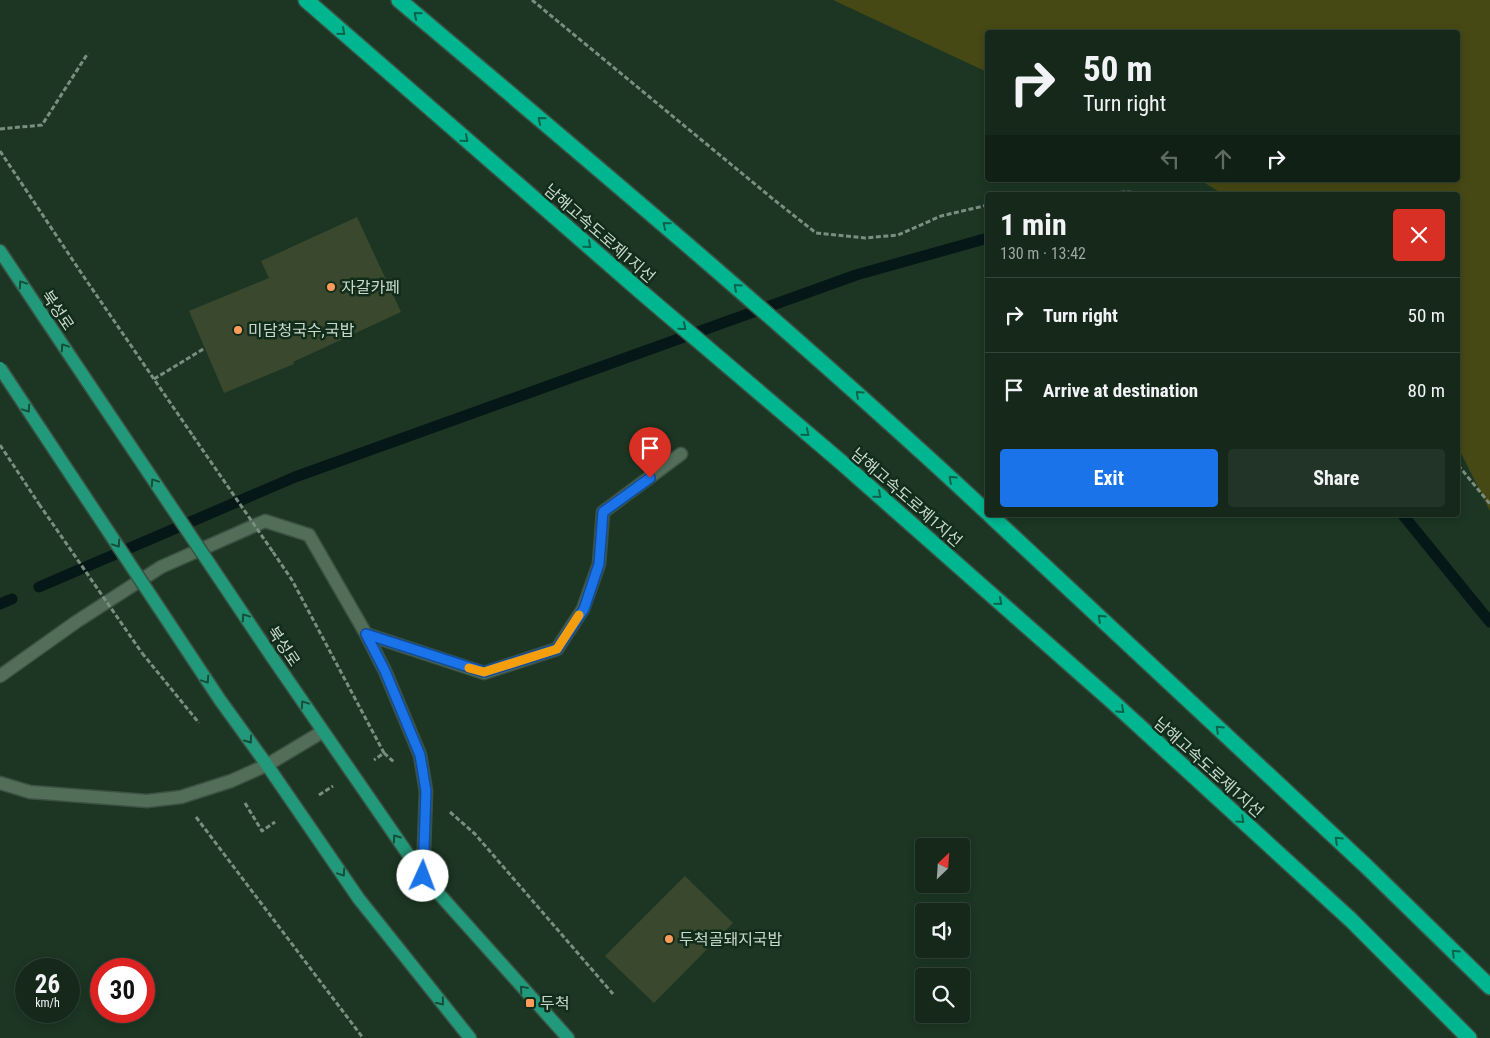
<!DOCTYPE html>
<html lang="en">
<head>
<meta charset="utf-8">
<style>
  body { margin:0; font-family:"Roboto Condensed","Noto Sans KR",sans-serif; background:#223427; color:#f1f3f6; height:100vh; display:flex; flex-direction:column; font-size:19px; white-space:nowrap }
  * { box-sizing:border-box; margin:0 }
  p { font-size:16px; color:#9da6a2 }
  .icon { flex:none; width:28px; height:28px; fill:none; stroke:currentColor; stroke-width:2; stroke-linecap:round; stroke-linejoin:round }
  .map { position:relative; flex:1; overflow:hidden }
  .drawer { position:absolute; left:985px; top:192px; width:475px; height:325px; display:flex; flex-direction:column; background:#15281a; border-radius:5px; box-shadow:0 2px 8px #0003,0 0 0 1px #344439 }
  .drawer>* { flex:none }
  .guide { position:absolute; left:985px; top:30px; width:475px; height:152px; border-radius:5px; box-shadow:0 2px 8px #0003,0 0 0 1px #344439; background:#15281a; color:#f1f3f6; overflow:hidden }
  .needle { width:32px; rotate:25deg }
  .controls { position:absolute; left:915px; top:838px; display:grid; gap:10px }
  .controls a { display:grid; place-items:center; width:55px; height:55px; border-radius:5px; background:#15281a; box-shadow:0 2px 8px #0003,0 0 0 1px #344439; font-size:25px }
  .speed { position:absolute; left:15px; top:958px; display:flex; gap:10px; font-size:25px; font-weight:700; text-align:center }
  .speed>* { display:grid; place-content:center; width:65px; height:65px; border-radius:50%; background:#15281a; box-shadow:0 2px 8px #0003,0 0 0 1px #344439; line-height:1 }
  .speed small { font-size:12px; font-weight:400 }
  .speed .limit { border:8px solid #d22; background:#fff; color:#111 }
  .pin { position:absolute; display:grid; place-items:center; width:42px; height:42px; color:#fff; margin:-51px -21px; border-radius:50% 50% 50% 0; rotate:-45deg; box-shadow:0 0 5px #0007 }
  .pin .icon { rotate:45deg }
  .me { position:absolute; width:55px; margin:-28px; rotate:2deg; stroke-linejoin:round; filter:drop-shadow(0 0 4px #0008) }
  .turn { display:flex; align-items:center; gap:18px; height:105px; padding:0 15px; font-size:22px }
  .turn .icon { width:65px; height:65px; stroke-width:2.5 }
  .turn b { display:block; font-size:35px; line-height:42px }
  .lanes { display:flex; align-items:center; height:48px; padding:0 15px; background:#0003; justify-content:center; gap:25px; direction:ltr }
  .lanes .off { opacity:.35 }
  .round { display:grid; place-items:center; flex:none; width:52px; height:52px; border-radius:5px; background:#223427 }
  .head { display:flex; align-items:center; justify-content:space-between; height:85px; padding:0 15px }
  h1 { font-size:30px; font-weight:700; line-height:38px }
  .primary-button { display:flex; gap:10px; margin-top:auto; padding:10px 15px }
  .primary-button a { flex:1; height:58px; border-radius:5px; background:#1a73e8; color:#fff; font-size:20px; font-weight:700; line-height:58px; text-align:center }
  .primary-button a+a { background:#223427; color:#f1f3f6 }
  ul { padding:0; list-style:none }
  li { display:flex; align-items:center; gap:15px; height:75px; padding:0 15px; border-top:1px solid #344439 }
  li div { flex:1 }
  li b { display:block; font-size:19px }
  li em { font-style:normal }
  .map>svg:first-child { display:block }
  .green { fill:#464914 }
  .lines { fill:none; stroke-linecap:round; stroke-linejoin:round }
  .stream { stroke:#051717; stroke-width:11 }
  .building { fill:#3a482e }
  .minor-casing { stroke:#3b5142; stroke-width:15 }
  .major-casing { stroke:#3b5142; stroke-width:15 }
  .highway-casing { stroke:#3b5142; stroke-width:18 }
  .path { stroke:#7a8e7f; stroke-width:3; stroke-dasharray:5 2.5; stroke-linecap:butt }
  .minor { stroke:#526d58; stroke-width:12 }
  .major { stroke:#21997a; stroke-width:12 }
  .highway { stroke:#00b691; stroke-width:15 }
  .major-bridge-casing { stroke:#3b5142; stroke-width:15; stroke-linecap:butt }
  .path-bridge { stroke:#7a8e7f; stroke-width:3; stroke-dasharray:5 2.5; stroke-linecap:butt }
  .major-bridge { stroke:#21997a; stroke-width:12 }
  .oneway { stroke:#0b634a }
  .oneway2 { stroke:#164d37 }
  .route-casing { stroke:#114b97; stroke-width:12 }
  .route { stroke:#1a73e8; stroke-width:9 }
  .slow { stroke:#f59e0b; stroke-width:9 }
  .poi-dot { fill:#ff9b5a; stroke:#122c1a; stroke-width:2 }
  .labels { text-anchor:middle; stroke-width:5; stroke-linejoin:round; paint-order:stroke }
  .street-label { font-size:16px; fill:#c9d8cc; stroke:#122c1a }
  .poi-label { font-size:16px; fill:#c9d8cc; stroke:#122c1a; text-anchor:start }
</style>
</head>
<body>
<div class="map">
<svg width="1490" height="1038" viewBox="0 0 1490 1038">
  <rect width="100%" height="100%" fill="#1c3623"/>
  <!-- green -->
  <path class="green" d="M833,0H1490V511L1458,447V195H1224L1200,180H1458V32H988L987,72Z"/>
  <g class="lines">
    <!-- stream -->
    <path class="stream" d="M1403,515L1490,622
      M39,587L295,477L856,275L988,238
      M0,604L12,599"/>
  </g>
  <!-- building -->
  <path class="building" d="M357,217L401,312L293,362L294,364L224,393L189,311L269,278L261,261Z
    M685,876L733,923L654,1003L605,956Z"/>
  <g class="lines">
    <defs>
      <path id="minor" d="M366,634L484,673L557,649L583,609L599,564L603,512L681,454
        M0,676L76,622L161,567L265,521L309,535L366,634L385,671L420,755L426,791L423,876
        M0,783L30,792L147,801L181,797L231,781L267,765L322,732"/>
      <path id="major" d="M0,251L44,317
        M272,657L423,876L568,1038
        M220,700L267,765L359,899L470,1038"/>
      <path id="highway" d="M306,0L646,296L841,462L1114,703L1351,920L1469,1038
        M399,0C598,168 797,335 988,513
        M990,515L1366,866L1490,987"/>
    </defs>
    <!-- minor casing -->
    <use href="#minor" class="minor-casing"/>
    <!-- major casing -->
    <use href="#major" class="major-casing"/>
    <!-- highway casing -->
    <use href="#highway" class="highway-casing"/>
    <!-- path -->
    <path class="path" d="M532,0L773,199L816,233L865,238L898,235L941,216L988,205
      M0,129L42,125L88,53
      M0,151L84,277L193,436
      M1075,195L1127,192L1170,195
      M154,379L205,348
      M0,445L39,504
      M1458,465L1490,504
      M273,552L292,580L384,753L374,760
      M142,653L199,723
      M384,753L395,763
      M319,795L333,786
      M245,803L262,831L275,822
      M450,812L475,834L613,994
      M196,817L363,1038"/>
    <!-- minor -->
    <use href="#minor" class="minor"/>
    <!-- major -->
    <use href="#major" class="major"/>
    <!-- highway -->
    <use href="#highway" class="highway"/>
    <defs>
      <path id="major-bridge" d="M44,317L272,657
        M0,368L220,700"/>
    </defs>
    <!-- major-bridge casing -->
    <use href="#major-bridge" class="major-bridge-casing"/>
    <!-- path-bridge -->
    <path class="path-bridge" d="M193,436L273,552
      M39,504L142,653"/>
    <!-- major-bridge -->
    <use href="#major-bridge" class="major-bridge"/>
  </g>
  <!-- one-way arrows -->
  <defs><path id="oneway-chevron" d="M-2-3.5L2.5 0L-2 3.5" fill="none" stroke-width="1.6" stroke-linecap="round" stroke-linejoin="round" transform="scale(1.25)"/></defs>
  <g class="oneway">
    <use href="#oneway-chevron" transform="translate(417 15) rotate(-140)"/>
    <use href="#oneway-chevron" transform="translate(342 32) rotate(41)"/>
    <use href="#oneway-chevron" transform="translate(541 120) rotate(-140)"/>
    <use href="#oneway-chevron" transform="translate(465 139) rotate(41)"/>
    <use href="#oneway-chevron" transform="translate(666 225) rotate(-140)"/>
    <use href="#oneway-chevron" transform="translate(588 245) rotate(41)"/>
    <use href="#oneway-chevron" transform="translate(737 287) rotate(-138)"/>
    <use href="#oneway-chevron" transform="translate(683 327) rotate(40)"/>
    <use href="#oneway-chevron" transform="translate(859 394) rotate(-138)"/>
    <use href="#oneway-chevron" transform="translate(806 433) rotate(40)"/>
    <use href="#oneway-chevron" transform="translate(952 479) rotate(-137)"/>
    <use href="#oneway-chevron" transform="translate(878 495) rotate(41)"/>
    <use href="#oneway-chevron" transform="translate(999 602) rotate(41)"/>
    <use href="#oneway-chevron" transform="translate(1101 618) rotate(-137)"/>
    <use href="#oneway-chevron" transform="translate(1121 710) rotate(42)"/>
    <use href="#oneway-chevron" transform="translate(1219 729) rotate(-137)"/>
    <use href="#oneway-chevron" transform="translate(1241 820) rotate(42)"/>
    <use href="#oneway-chevron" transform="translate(1338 840) rotate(-137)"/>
    <use href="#oneway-chevron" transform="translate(1455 953) rotate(-136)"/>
  </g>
  <g class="oneway2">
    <use href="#oneway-chevron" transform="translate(22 284) rotate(-124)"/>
    <use href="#oneway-chevron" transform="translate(64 347) rotate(-124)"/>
    <use href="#oneway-chevron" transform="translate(27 409) rotate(56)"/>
    <use href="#oneway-chevron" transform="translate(154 482) rotate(-124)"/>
    <use href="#oneway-chevron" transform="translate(117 544) rotate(56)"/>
    <use href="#oneway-chevron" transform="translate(245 617) rotate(-124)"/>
    <use href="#oneway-chevron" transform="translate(206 680) rotate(56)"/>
    <use href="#oneway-chevron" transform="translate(304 704) rotate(-124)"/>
    <use href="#oneway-chevron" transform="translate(249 740) rotate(54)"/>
    <use href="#oneway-chevron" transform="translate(396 838) rotate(-125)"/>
    <use href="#oneway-chevron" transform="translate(342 873) rotate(56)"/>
    <use href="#oneway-chevron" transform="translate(523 989) rotate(-131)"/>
    <use href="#oneway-chevron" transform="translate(441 1002) rotate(51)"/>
  </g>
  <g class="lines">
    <defs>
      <path id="route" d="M423,876L426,791L420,755L385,671L366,634L484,672L557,649L584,609L599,564L603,512L650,478"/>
    </defs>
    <!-- route casing -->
    <use href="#route" class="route-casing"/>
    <!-- route -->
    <use href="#route" class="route"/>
    <!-- slow -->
    <path class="slow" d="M469,668L484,672L557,649L579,615"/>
  </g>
  <!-- markers -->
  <g class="poi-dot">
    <circle cx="331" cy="287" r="5"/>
    <circle cx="238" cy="330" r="5"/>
    <circle cx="669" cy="939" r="5"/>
    <rect x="525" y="998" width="10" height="10" rx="2.5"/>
  </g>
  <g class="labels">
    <!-- street labels -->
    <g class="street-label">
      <text transform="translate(600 233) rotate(41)" y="6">남해고속도로제1지선</text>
      <text transform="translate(58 310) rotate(56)" y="6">북성로</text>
      <text transform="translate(907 497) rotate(41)" y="6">남해고속도로제1지선</text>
      <text transform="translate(284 646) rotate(56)" y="6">북성로</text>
      <text transform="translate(1209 767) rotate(42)" y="6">남해고속도로제1지선</text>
    </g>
    <!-- poi labels -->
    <g class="poi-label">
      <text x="341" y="293">자갈카페</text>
      <text x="248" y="336">미담청국수,국밥</text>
      <text x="679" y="945">두척골돼지국밥</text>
      <text x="540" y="1009">두척</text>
    </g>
  </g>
</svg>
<div class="controls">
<a><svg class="needle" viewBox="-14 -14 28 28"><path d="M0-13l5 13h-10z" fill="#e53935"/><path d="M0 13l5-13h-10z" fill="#9da6a2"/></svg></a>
<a><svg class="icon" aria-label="sound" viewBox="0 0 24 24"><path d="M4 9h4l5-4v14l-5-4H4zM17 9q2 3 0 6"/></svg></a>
<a><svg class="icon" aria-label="search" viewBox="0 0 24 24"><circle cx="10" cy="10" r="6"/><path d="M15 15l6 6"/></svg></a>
</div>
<div class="speed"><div>26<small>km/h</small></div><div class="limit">30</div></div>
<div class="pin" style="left:650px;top:478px;background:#d93025"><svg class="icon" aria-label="arrive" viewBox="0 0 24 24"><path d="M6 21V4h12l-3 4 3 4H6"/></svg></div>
<svg class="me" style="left:423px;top:876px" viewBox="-20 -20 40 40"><circle r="19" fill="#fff"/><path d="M0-13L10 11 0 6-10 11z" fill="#1a73e8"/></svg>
<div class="guide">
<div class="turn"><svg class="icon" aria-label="right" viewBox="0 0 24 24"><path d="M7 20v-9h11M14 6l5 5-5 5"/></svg><div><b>50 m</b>Turn right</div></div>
<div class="lanes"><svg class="icon off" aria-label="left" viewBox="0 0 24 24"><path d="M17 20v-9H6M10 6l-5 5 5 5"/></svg><svg class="icon off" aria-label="ahead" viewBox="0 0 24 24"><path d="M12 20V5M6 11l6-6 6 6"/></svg><svg class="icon" aria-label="right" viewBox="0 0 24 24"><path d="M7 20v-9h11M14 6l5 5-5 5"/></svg></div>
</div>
<section class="drawer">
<div class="head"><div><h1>1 min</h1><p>130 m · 13:42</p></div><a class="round" style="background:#d93025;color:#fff"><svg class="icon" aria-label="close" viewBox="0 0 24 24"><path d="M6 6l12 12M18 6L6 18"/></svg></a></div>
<ul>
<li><svg class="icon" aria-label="right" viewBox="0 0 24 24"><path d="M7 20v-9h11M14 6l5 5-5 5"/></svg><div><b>Turn right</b></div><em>50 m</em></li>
<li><svg class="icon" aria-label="arrive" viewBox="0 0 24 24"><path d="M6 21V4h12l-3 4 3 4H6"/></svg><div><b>Arrive at destination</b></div><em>80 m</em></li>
</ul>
<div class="primary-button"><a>Exit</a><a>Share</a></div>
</section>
</div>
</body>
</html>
